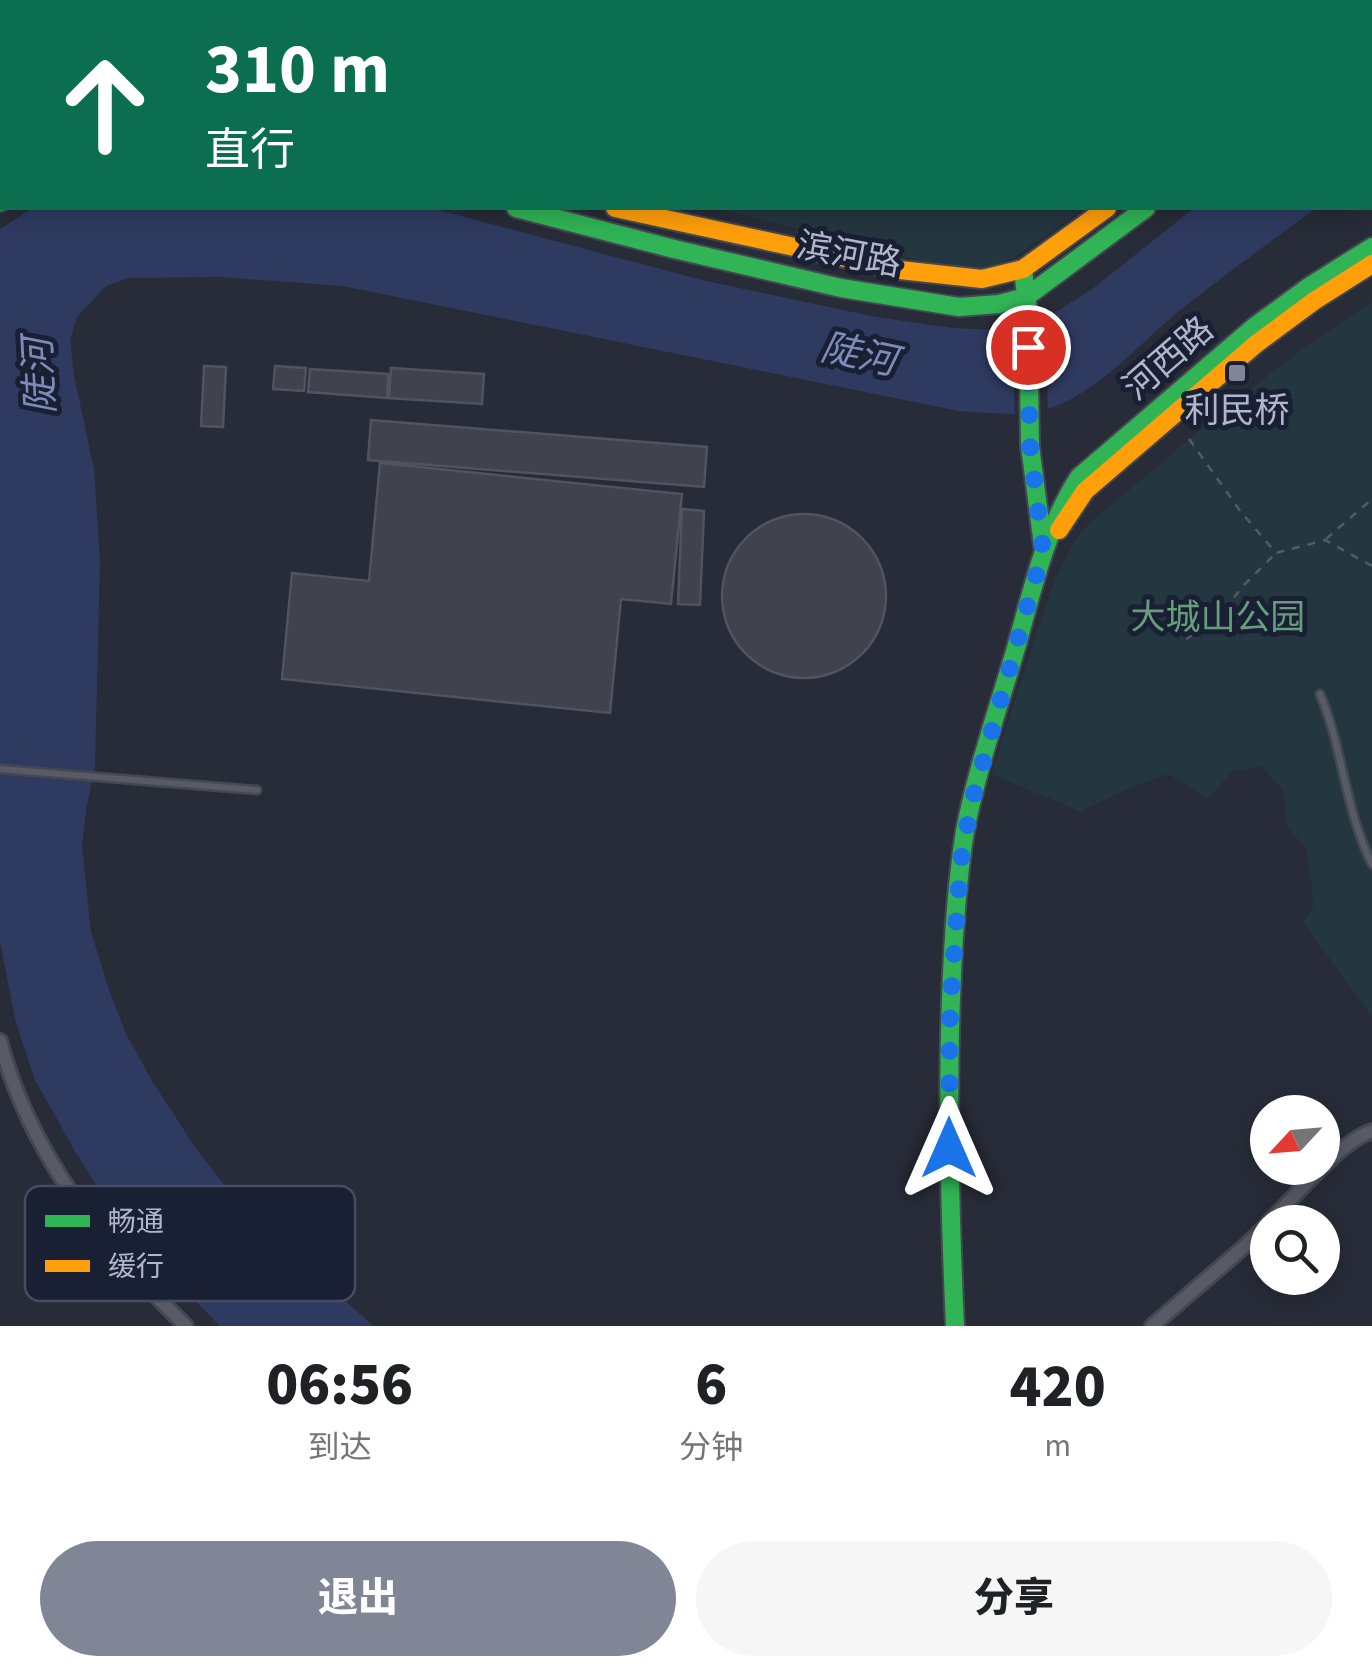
<!DOCTYPE html>
<html lang="zh">
<head>
<meta charset="utf-8">
<style>
  body { margin:0; font-family:"Source Sans 3","Noto Sans SC",sans-serif; background:#f6f6f6; color:#202124; height:100vh; display:flex; flex-direction:column; font-size:38px; white-space:nowrap }
  * { box-sizing:border-box; margin:0 }
  p { font-size:32px; color:#757577 }
  .icon { flex:none; width:55px; height:55px; fill:none; stroke:currentColor; stroke-width:2; stroke-linecap:round; stroke-linejoin:round }
  .map { position:relative; height:1326px; overflow:hidden }
  .sheet { display:flex; flex-direction:column; background:#fff; flex:1 }
  .sheet>* { flex:none }
  .guide { position:absolute; left:0px; top:0px; width:1372px; height:210px; box-shadow:0 5px 25px #0003; background:#0b6e4f; color:#fff; overflow:hidden }
  .needle { width:65px; rotate:244deg }
  .buttons { position:absolute; left:1250px; top:1095px; display:grid; gap:20px }
  .buttons a { display:grid; place-items:center; width:90px; height:90px; border-radius:50%; background:#fff; box-shadow:0 5px 25px #0003; font-size:50px }
  .pin { position:absolute; display:grid; place-items:center; width:85px; height:85px; color:#fff; margin:-42px; border:5px solid #fff; border-radius:50%; box-shadow:0 2px 10px #0007 }
  .me { position:absolute; width:110px; margin:-55px; rotate:0deg; stroke-linejoin:round; filter:drop-shadow(0 0 8px #0008) }
  .turn { display:flex; align-items:center; gap:35px; height:210px; padding:0 40px; font-size:45px }
  .turn .icon { width:130px; height:130px; stroke-width:2.5 }
  .turn b { display:block; font-size:70px; line-height:85px }
  .eta { display:flex; justify-content:space-evenly; align-items:center; height:170px; text-align:center }
  .eta b { font-size:60px; font-weight:800; line-height:70px }
  .primary-button { display:flex; gap:20px; margin-top:auto; padding:20px 40px }
  .primary-button a { flex:1; height:115px; border-radius:60px; background:#818697; color:#fff; font-size:40px; font-weight:800; line-height:115px; text-align:center }
  .primary-button a+a { background:#f6f6f6; color:#202124 }
  .map>svg:first-child { display:block }
  .green { fill:#24363f }
  .water { fill:#2e3a60 }
  .pier { fill:#282c38 }
  .building { fill:#40424e; stroke:#505360; stroke-width:2.5 }
  .lines { fill:none; stroke-linecap:round; stroke-linejoin:round }
  .lane-casing { stroke:#444851; stroke-width:11 }
  .street-casing { stroke:#444851; stroke-width:18 }
  .fast-casing { stroke:#444851; stroke-width:22 }
  .slow-casing { stroke:#444851; stroke-width:22 }
  .path { stroke:#565a63; stroke-width:2.5; stroke-dasharray:8 8; stroke-linecap:butt }
  .lane { stroke:#585b66; stroke-width:6 }
  .street { stroke:#585b66; stroke-width:12 }
  .fast { stroke:#30b455; stroke-width:18 }
  .slow { stroke:#ff9f0a; stroke-width:18 }
  .rail-casing { stroke:#575964; stroke-width:8 }
  .rail { stroke:#1a2034; stroke-width:4; stroke-dasharray:11; stroke-linecap:butt }
  .route { stroke:#1a73e8; stroke-width:18; stroke-dasharray:0 32.4 }
  .poi-dot { fill:#818697; stroke:#1a2034; stroke-width:4 }
  .labels { text-anchor:middle; stroke-width:10; stroke-linejoin:round; paint-order:stroke }
  .street-label { font-size:35px; fill:#b1b6ca; stroke:#1a2034 }
  .poi-label { font-size:35px; fill:#b1b6ca; stroke:#1a2034 }
  .park-label { font-size:35px; fill:#669e7d; stroke:#1a2034 }
  .water-label { font-size:38px; font-style:italic; fill:#7d8bb9; stroke:#1a2034 }
  .key { fill:#1a2034; stroke:#474d61; stroke-width:2.5 }
  .key-label { font-size:28px; fill:#b1b6ca }
</style>
</head>
<body>
<div class="map">
<svg width="1372" height="1326" viewBox="0 0 1372 1326">
  <rect width="100%" height="100%" fill="#282c38"/>
  <!-- green -->
  <path class="green" d="M697,0H1343L1340,2H692Z
    M715,208H1085L1016,256L989,268H950Z
    M1372,302V1017L1303,922L1314,905L1307,850L1288,827L1283,790L1261,766L1233,771L1208,798L1168,774L1135,786L1080,811L991,774C1004,734 1017,694 1030,653C1045,607 1057,562 1088,524C1181,448 1270,366 1372,302Z"/>
  <!-- water -->
  <path class="water" d="M32,208H431L702,280L876,317L953,328L995,330L1046,318L1091,290L1194,208H1316C1269,243 1220,278 1174,315C1138,346 1097,392 1051,408C1024,417 987,413 959,411L343,286L220,277L129,278L106,286L77,317L70,340L74,375L94,470L100,560L95,765L86,810L82,847L91,932L109,990L126,1034L154,1084L195,1147L236,1200L373,1326H220L143,1248L115,1214L76,1153L35,1080L15,1019L0,941V229Z"/>
  <!-- pier -->
  <path class="pier" d="M1045,318L1048,414L1015,418L1012,320Z"/>
  <!-- building -->
  <path class="building" d="M204,366L226,367L223,427L201,426Z
    M275,366L306,368L304,391L273,389Z
    M391,368L484,374L482,404L389,398Z
    M310,369L388,374L387,398L308,392Z
    M371,420L707,447L704,487L368,460Z
    M380,463L682,494L671,604L621,599L610,713L282,679L292,573L369,581Z
    M682,509L704,511L700,605L678,604Z
    M722 596a82 82 0 1 1 164 0a82 82 0 1 1-164 0Z"/>
  <g class="lines">
    <defs>
      <path id="lane" d="M14,0L19,2
        M54,0L59,2
        M280,2L312,0
        M490,2L511,0
        M1320,694C1343,749 1345,810 1372,864
        M0,769L257,790"/>
      <path id="street" d="M0,1041C30,1154 103,1246 186,1326
        M1269,1222C1295,1197 1339,1142 1372,1131
        M1152,1326L1244,1247L1268,1224"/>
      <path id="fast" d="M1370,3L1372,1
        M0,176L2,174
        M0,202L2,201
        M516,208L674,249L841,288L959,307L999,304L1026,297L1146,208
        M1023,269L1028,312L1030,446L1043,545
        M955,1326C950,1217 947,1108 951,998C953,943 956,886 965,831C977,769 998,709 1016,648C1033,588 1045,530 1079,477L1254,327L1310,286L1372,247"/>
      <path id="slow" d="M1370,32L1372,30
        M615,208L900,270L982,279L1023,269L1107,208
        M1059,530L1085,491L1256,344L1314,301L1372,264"/>
    </defs>
    <!-- lane casing -->
    <use href="#lane" class="lane-casing"/>
    <!-- street casing -->
    <use href="#street" class="street-casing"/>
    <!-- fast casing -->
    <use href="#fast" class="fast-casing"/>
    <!-- slow casing -->
    <use href="#slow" class="slow-casing"/>
    <!-- path -->
    <path class="path" d="M765,2L767,0
      M1189,439L1241,512L1276,553L1325,540L1372,566
      M1326,539L1372,499
      M1186,639L1219,616L1244,585L1275,554"/>
    <!-- lane -->
    <use href="#lane" class="lane"/>
    <!-- street -->
    <use href="#street" class="street"/>
    <!-- fast -->
    <use href="#fast" class="fast"/>
    <!-- slow -->
    <use href="#slow" class="slow"/>
    <defs>
      <path id="rail" d="M0,7L2,9"/>
    </defs>
    <!-- rail casing -->
    <use href="#rail" class="rail-casing"/>
    <!-- rail -->
    <use href="#rail" class="rail"/>
  </g>
  <g class="lines">
    <!-- route -->
    <path class="route" d="M949,1148L950,1009L961,860L972,801L1043,551L1030,446L1028,347"/>
  </g>
  <!-- markers -->
  <rect class="poi-dot" x="1227" y="363" width="20" height="20" rx="5"/>
  <g class="labels">
    <!-- street labels -->
    <g class="street-label">
      <text transform="translate(849 254) rotate(11)" y="12">滨河路</text>
      <text transform="translate(1168 358) rotate(-41)" y="12">河西路</text>
    </g>
    <!-- poi labels -->
    <g class="poi-label">
      <text x="1237" y="422">利民桥</text>
    </g>
    <!-- park labels -->
    <g class="park-label">
      <text x="1218" y="629">大城山公园</text>
    </g>
    <!-- water labels -->
    <g class="water-label">
      <text transform="translate(859 354) rotate(12)" y="13">陡河</text>
      <text transform="translate(39 376) rotate(-93)" y="13">陡河</text>
    </g>
  </g>
  <!-- legend -->
  <rect x="25" y="1186" width="330" height="115" rx="15" class="key"/>
  <rect x="45" y="1215" width="45" height="12" fill="#30b455"/>
  <rect x="45" y="1260" width="45" height="12" fill="#ff9f0a"/>
  <g class="key-label">
    <text x="108" y="1231">畅通</text>
    <text x="108" y="1276">缓行</text>
  </g>
</svg>
<div class="buttons">
<a><svg class="needle" viewBox="-14 -14 28 28"><path d="M0-13l5 13h-10z" fill="#e53935"/><path d="M0 13l5-13h-10z" fill="#757577"/></svg></a>
<a><svg class="icon" aria-label="search" viewBox="0 0 24 24"><circle cx="10" cy="10" r="6"/><path d="M15 15l6 6"/></svg></a>
</div>
<div class="pin" style="left:1028px;top:347px;background:#d93025"><svg class="icon" aria-label="arrive" viewBox="0 0 24 24"><path d="M6 21V4h12l-3 4 3 4H6"/></svg></div>
<svg class="me" style="left:949px;top:1148px" viewBox="-20 -20 40 40"><path d="M0-17L14 15 0 8-14 15z" fill="#1a73e8" stroke="#fff" stroke-width="4"/></svg>
<div class="guide">
<div class="turn"><svg class="icon" aria-label="ahead" viewBox="0 0 24 24"><path d="M12 20V5M6 11l6-6 6 6"/></svg><div><b>310 m</b>直行</div></div>
</div>
</div>
<section class="sheet">
<div class="eta">
<div><b>06:56</b><p>到达</p></div>
<div><b>6</b><p>分钟</p></div>
<div><b>420</b><p>m</p></div>
</div>
<div class="primary-button"><a>退出</a><a>分享</a></div>
</section>
</body>
</html>
